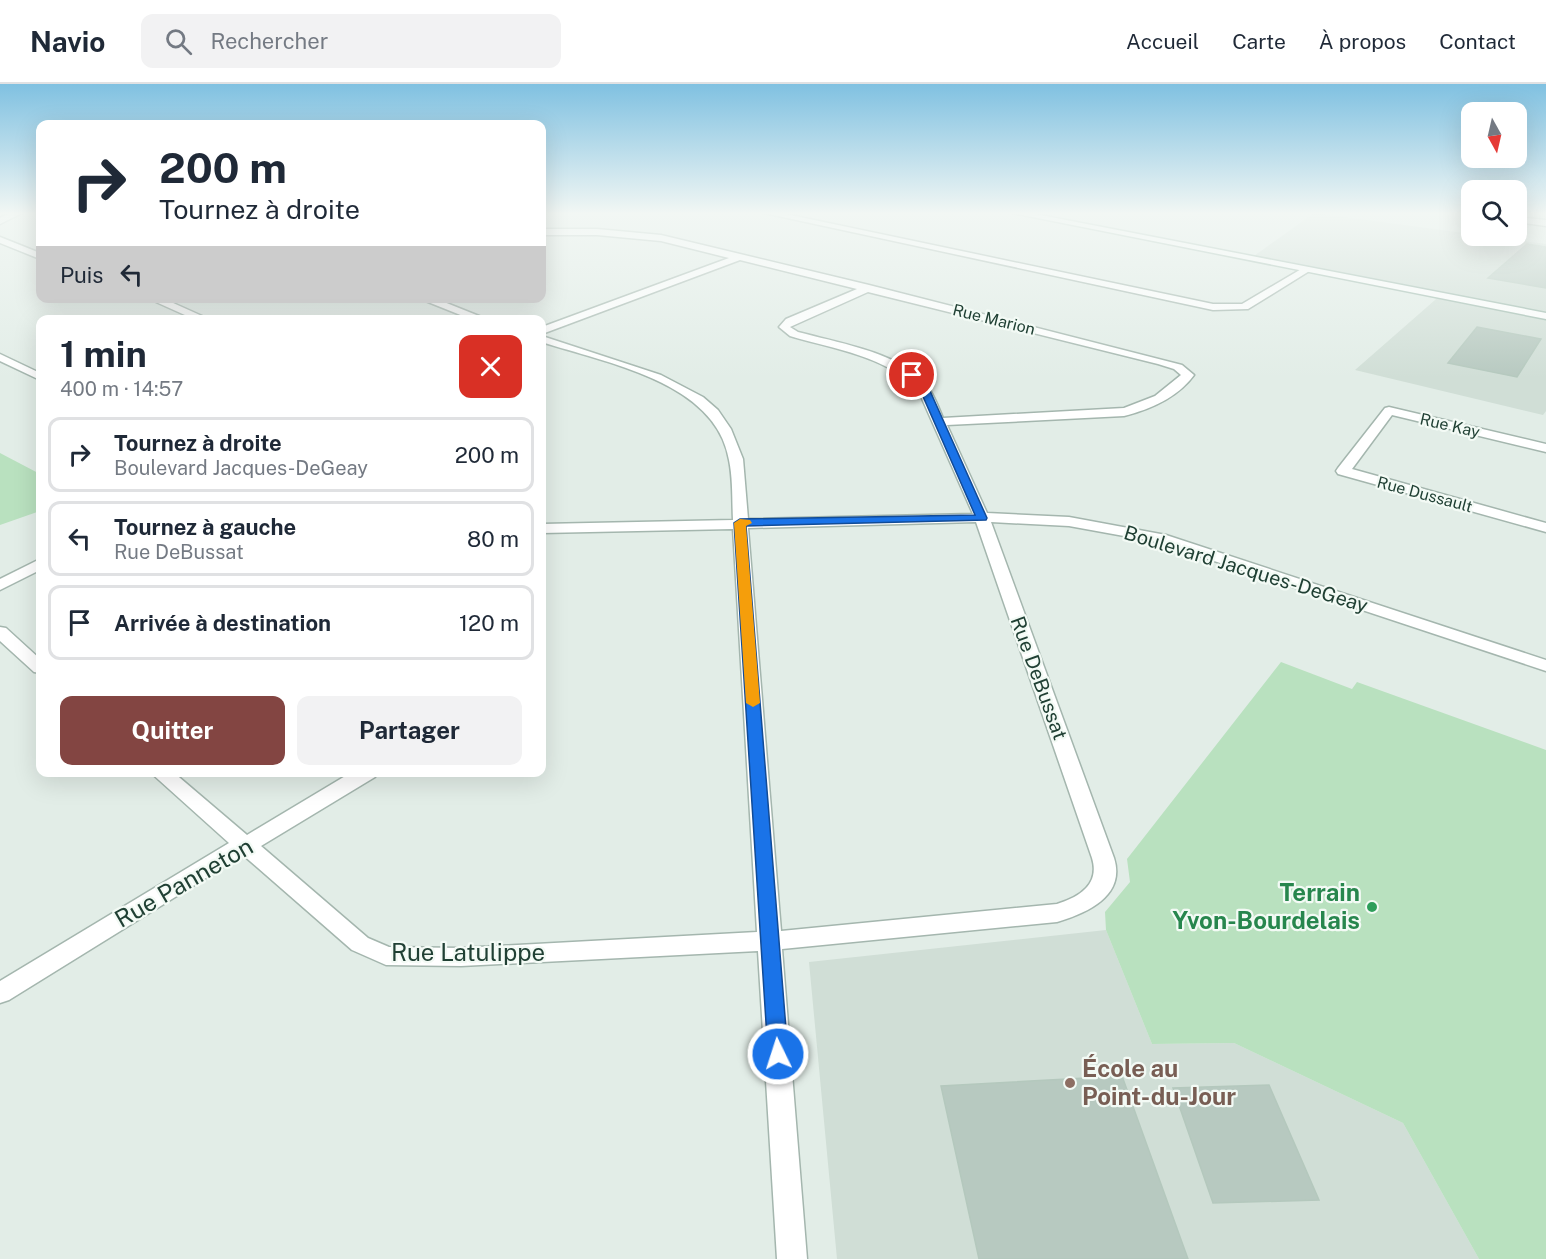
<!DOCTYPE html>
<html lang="fr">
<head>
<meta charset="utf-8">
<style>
  body { margin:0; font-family:"Public Sans",sans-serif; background:#f2f2f3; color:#1f2937; height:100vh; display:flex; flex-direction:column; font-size:22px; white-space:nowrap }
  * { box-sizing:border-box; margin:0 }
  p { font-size:20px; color:#747a83 }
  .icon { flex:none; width:33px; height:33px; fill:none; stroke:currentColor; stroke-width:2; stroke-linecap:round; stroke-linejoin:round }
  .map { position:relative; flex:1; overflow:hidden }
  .panel { position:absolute; left:36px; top:231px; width:510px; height:462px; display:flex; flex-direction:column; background:#fff; border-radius:12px; box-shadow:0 6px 24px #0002 }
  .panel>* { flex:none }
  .banner { position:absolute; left:36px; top:36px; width:510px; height:183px; border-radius:12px; box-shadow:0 6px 24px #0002; background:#fff; color:#1f2937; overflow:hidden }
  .needle { width:39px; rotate:172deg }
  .fabs { position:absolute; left:1461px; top:18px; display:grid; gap:12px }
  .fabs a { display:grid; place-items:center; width:66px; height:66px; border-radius:12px; background:#fff; box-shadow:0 6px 24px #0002; font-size:30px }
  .pin { position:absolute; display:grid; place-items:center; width:51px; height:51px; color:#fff; margin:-26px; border:3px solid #fff; border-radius:50%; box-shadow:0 2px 6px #0007 }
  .me { position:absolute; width:66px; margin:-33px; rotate:356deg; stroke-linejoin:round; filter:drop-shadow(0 0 4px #0008) }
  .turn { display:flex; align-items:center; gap:21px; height:126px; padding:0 24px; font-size:27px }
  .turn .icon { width:78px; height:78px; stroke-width:2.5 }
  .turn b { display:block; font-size:42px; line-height:51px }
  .then { display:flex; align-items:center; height:57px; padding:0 24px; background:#0003; gap:12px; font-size:22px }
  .round { display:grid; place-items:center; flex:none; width:63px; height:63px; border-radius:12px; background:#f2f2f3 }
  .head { display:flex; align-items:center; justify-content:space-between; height:102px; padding:0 24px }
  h1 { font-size:36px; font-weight:700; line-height:45px }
  .action { display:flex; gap:12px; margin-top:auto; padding:12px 24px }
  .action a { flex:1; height:69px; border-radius:12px; background:#834542; color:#fff; font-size:24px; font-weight:700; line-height:69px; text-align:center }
  .action a+a { background:#f2f2f3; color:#1f2937 }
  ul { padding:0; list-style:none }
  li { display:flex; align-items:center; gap:18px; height:75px; margin:0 12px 9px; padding:0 12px; border:3px solid #e0e1e3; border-radius:12px }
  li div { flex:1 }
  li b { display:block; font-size:22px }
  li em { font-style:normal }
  header { display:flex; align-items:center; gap:36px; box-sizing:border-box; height:84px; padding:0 30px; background:#fff; border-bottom:2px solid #e0e1e3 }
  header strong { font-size:28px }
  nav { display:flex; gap:33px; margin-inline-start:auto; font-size:21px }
  .search { width:420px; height:54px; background:#f2f2f3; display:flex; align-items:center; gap:15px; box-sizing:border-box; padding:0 21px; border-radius:12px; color:#747a83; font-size:22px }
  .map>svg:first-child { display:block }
  .built { fill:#d0ded6 }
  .green { fill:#b9e1bf }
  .building { fill:#b7c9c0; stroke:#b4c8bd; stroke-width:1.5 }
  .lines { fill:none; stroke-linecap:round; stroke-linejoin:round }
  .minor-casing { stroke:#a4b6ae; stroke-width:3 }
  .secondary-casing { stroke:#9fbaae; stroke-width:3 }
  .minor { fill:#fff; fill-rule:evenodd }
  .secondary { fill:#fff; fill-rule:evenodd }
  .route { fill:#1a73e8; stroke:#114b97; stroke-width:1.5 }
  .slow { fill:#f59e0b }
  .leisure-dot { fill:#2e9e5b; stroke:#f3faf5; stroke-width:2 }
  .education-dot { fill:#8d6e63; stroke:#f3faf5; stroke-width:2 }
  .labels { text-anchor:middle; stroke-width:4.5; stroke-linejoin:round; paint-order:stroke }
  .far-street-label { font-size:16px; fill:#204034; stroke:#f3faf5 }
  .street-label { font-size:20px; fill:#204034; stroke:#f3faf5 }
  .near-street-label { font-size:24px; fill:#204034; stroke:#f3faf5 }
  .near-leisure-label { font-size:24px; font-weight:bold; fill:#27864d; stroke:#f3faf5; text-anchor:end }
  .near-education-label { font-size:24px; font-weight:bold; fill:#785e54; stroke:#f3faf5; text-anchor:start }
</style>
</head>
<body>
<header>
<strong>Navio</strong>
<div class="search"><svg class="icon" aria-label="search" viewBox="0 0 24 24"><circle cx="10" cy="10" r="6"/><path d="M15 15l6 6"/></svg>Rechercher</div>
<nav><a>Accueil</a><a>Carte</a><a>À propos</a><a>Contact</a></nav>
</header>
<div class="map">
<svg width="1546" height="1175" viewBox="0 0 1546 1175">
  <rect width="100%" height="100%" fill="#e2ede7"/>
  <!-- built -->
  <path class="built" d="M1314,129L1546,160V327L1543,331L1355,286L1443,209L1254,172Z
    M1106,846L1152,960L1234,959L1403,1039L1479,1175H837L809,878Z"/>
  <!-- green -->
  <path class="green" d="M0,369L40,390V427L0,441Z
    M1281,578L1352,605L1357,598L1546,666V1175H1479L1403,1039L1234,959L1152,960L1106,846L1105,828L1130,798L1127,775Z"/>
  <!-- building -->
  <path class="building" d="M1527,160L1546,163V204L1488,194Z
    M1477,243L1541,255L1517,293L1448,279Z
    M1122,992L1188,1175H979L941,1002Z
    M1269,1001L1319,1116L1213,1119L1173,1004Z"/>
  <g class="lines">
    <defs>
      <path id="minor" d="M10,129H22L0,140V134Z
        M764,129H781L1213,220H1242L1303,184L1311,186L1248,225L1213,226Z
        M1464,129H1472V132L1465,131Z
        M1516,133L1546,136V142L1516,138Z
        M542,145H597L661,151L869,201L1182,281L1194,291C1177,314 1151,325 1124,332L947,341L987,429L1069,433L1166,451L1546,576V587L1157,458L1069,442L991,438L1114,774C1126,812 1087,829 1057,838L782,865L807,1175H777L758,867L461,882L386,881L352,866L243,771L9,916L0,919V897L229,759L150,688H173L247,751L352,688H378L375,693L261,762L368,854L389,863L461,864L757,848L733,445L542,449V440L733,436C732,416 733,395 729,376C716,297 605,279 542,258V252L661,291L703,313L718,326L731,345L743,375L748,435L973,430L919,308C889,272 833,265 790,252L779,243L786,235L857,205L740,176L542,250V243L729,174L661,157L597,151H542ZM868,208L1158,280L1174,285L1181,291L1155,312L1124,324L943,334C937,320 932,305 920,294C891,267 835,258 798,248L790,243ZM976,438L1092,774C1100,800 1080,813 1057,820L781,847L748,444Z
        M0,153L40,169V175L0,159Z
        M147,214H162L211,236H196Z
        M418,214H434L489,236H473Z
        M0,270L40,289V296L0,277Z
        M1389,323L1546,360V368L1392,331L1352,385L1546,439V448L1338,390L1336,387L1338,384L1385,324Z
        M40,475V486L0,506V495Z
        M0,543L6,544L40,575V589L34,588L0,557Z"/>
      <path id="secondary" d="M1012,129H1030L1546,229V235Z"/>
    </defs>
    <!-- minor casing -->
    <use href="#minor" class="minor-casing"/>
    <!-- secondary casing -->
    <use href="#secondary" class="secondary-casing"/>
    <!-- minor -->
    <use href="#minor" class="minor"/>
    <!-- secondary -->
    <use href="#secondary" class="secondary"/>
  </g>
  <!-- sky -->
  <linearGradient id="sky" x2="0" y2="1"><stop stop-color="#80c1e1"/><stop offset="0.44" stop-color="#f2f7f4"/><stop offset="1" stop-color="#f2f7f4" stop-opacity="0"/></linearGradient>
  <rect width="1546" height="294" fill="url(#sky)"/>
  <!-- route -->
  <path class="route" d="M909,289H915L930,307L987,434L986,436L746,442L788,970L785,976L778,979L771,976L768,970L734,439L740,435L975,431L921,308L907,291Z"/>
  <!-- slow -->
  <path class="slow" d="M740,435L750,436L752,439L746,442L760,619L753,623L746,619L734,439Z"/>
  <!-- markers -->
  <circle class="leisure-dot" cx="1372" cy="823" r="6"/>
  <circle class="education-dot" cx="1070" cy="999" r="6"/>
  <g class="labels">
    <!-- far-street labels -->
    <g class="far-street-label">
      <text transform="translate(994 235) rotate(14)" y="6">Rue Marion</text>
      <text transform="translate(1450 341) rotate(13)" y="6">Rue Kay</text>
      <text transform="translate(1425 410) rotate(15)" y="6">Rue Dussault</text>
    </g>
    <!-- street labels -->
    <g class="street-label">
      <text transform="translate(1246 485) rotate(17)" y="7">Boulevard Jacques-DeGeay</text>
      <text transform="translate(1039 594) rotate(70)" y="7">Rue DeBussat</text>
    </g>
    <!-- near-street labels -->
    <g class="near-street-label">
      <text transform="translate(184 799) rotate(-30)" y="8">Rue Panneton</text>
      <text x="468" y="877">Rue Latulippe</text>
    </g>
    <!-- near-leisure labels -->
    <g class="near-leisure-label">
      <text x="1360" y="817">Terrain<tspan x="1360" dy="28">Yvon-Bourdelais</tspan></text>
    </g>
    <!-- near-education labels -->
    <g class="near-education-label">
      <text x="1082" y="993">École au<tspan x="1082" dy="28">Point-du-Jour</tspan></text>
    </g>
  </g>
</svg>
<div class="fabs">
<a><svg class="needle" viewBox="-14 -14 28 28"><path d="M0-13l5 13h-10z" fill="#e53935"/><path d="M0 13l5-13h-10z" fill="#747a83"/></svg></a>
<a><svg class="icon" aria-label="search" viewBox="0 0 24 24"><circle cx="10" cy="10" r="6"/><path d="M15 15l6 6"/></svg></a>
</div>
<div class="pin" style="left:912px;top:291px;background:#d93025"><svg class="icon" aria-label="arrive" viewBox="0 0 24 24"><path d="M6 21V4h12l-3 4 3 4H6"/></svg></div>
<svg class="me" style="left:778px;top:970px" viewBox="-20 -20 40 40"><circle r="17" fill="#1a73e8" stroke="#fff" stroke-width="3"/><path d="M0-11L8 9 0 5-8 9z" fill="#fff"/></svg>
<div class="banner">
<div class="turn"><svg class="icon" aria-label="right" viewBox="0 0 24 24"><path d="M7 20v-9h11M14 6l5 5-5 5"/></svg><div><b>200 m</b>Tournez à droite</div></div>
<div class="then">Puis<svg class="icon" aria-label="left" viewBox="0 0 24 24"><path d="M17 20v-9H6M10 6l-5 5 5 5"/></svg></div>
</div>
<section class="panel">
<div class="head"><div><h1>1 min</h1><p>400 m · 14:57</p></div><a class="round" style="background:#d93025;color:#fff"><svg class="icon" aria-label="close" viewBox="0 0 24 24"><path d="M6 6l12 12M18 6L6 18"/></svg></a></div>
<ul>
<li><svg class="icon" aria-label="right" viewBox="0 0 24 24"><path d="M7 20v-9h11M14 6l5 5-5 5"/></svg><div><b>Tournez à droite</b><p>Boulevard Jacques-DeGeay</p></div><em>200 m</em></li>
<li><svg class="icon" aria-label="left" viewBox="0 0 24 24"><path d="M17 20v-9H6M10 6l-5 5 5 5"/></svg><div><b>Tournez à gauche</b><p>Rue DeBussat</p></div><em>80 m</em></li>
<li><svg class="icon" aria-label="arrive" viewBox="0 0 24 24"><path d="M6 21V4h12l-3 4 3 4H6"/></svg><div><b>Arrivée à destination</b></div><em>120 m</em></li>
</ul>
<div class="action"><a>Quitter</a><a>Partager</a></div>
</section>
</div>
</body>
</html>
